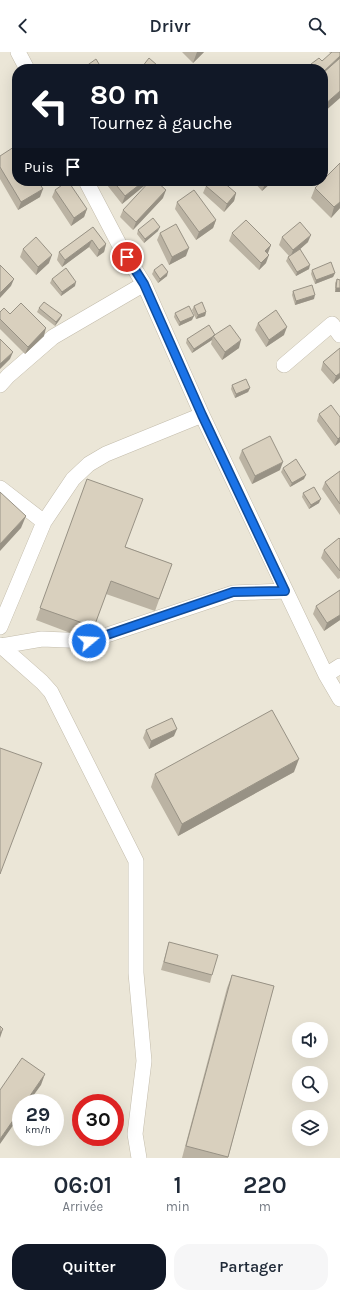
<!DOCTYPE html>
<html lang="fr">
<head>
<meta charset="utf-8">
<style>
  body { margin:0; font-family:Karla,sans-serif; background:#f6f6f7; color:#1f2937; height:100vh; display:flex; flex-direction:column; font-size:15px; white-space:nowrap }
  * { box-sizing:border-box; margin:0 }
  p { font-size:13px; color:#747a83 }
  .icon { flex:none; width:22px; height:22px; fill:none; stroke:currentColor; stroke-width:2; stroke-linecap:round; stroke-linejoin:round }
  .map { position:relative; height:1106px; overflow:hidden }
  .drawer { display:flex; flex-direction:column; background:#fff; flex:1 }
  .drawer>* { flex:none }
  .guide { position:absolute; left:12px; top:12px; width:316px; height:122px; border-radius:16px; box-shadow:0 4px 16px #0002; background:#111827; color:#fff; overflow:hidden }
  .buttons { position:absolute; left:292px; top:970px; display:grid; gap:8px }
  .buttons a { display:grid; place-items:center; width:36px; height:36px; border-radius:50%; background:#fff; box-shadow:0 4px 16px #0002; font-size:20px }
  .speed { position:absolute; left:12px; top:1042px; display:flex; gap:8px; font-size:20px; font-weight:700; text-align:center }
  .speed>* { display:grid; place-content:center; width:52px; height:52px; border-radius:50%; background:#fff; box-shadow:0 4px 16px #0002; line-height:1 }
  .speed small { font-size:10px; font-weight:400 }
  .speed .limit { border:6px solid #d22; background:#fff; color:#111 }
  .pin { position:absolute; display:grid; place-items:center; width:34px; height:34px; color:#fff; margin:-17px; border:2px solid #fff; border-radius:50%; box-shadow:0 1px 4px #0007 }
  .me { position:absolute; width:44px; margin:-22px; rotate:72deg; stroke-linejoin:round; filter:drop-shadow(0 0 3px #0008) }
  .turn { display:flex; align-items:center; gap:14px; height:84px; padding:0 12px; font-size:18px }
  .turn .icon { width:52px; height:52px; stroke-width:2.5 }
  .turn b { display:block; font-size:28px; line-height:34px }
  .then { display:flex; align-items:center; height:38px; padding:0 12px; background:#0003; gap:8px; font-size:15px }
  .eta { display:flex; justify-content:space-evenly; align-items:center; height:68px; text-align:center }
  .eta b { font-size:24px; font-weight:600; line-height:28px }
  .cta { display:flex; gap:8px; margin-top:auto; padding:8px 12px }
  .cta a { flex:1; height:46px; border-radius:16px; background:#111827; color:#fff; font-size:16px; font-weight:600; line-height:46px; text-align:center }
  .cta a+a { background:#f6f6f7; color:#1f2937 }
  header { display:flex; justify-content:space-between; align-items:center; height:52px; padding:0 12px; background:#fff; font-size:18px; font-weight:600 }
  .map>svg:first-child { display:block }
  .residential { fill:#ebe6d7; fill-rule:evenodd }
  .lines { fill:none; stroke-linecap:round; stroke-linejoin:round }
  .street-casing { stroke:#c3bcab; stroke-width:16 }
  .street { stroke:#fff; stroke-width:15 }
  .wall { fill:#bbb3a3 }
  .shaded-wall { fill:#989285 }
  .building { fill:#d9d0be; stroke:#989285 }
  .route-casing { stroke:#114b97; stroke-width:10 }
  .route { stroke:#1a73e8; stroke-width:7 }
</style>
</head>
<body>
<header><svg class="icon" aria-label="back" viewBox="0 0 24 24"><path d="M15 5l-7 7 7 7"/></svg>Drivr<svg class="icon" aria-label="search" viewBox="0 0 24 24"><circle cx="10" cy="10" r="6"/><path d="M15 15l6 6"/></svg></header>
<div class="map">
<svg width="340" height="1106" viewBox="0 0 340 1106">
  <rect width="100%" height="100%" fill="#f6f3ea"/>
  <!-- residential -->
  <path class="residential" d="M0,0H340V1106H0ZM17,17H323V129H17ZM299,977H321V999H299ZM299,1021H321V1043H299ZM21,1051H55V1085H21ZM81,1051H115V1085H81ZM299,1065H321V1087H299Z"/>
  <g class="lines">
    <defs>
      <path id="street" d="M18,0L27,17
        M86,129L119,192L144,232L202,363L326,623L340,647
        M284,313L332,272L340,283
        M0,333L8,324L53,285L144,232
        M0,436L44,470
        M0,575L44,470L73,427L89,412L106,402L202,363
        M0,593L42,630L51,640L136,809V921L144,1009L135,1082L139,1106
        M1,594L42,587L89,589L233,541L285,539
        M326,623L340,614"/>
    </defs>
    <!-- street casing -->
    <use href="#street" class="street-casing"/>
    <!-- street -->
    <use href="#street" class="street"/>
  </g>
  <!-- wall -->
  <path class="wall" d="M182,0H204L193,11Z
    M329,0H340L323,17H309L311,12L322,9L331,2Z
    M0,104L40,145L18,158L0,127Z
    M340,111V156L331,166L311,146L315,136Z
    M108,129H146L144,134L122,152L107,133Z
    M253,129H273L262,139Z
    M206,134L236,141L234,149L224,160L203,141Z
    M55,138L87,157L84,165L71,174L52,145Z
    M163,146L133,178L120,165L123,158Z
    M177,150L216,168L213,176L196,188L175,157Z
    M93,175L106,192L104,200L97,205L89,195L62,215L57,208L59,200Z
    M138,178L158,179L144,191L137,182Z
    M160,181L186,204L169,213L157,188Z
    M232,181L271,193L267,202L266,211L259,218L229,189Z
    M282,185L308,190L300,197L309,217L296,224L286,209L288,205L289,204L279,193Z
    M23,197L49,211L36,223L20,205Z
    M154,218L167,224L158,231L152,222Z
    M312,218L335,221L333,225L315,232L311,222Z
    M52,227L75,234L61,244L50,231Z
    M337,227L340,228L335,240V231Z
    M293,239L314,247L295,253L292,243Z
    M194,254L206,260L205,264L196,267L192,258Z
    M39,256L62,263L60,267L55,274L37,260Z
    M0,260L10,262L44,284L25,302L0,277Z
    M175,261L192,268L179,274L174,265Z
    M258,271L284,283L266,295L255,278Z
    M215,283L239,296L222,308L211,292L212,288L192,301L186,291L187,287Z
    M340,296V326L333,332L321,318L323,310Z
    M232,333L250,336L248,340L235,346L231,337Z
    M319,362L340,365V390L335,394L317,369Z
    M242,398L280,418L252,432L239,406Z
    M283,416L304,427L290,435L281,420Z
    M340,419V463L322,437L325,430Z
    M87,427L126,495L172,512L155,559L106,542L89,588L36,568Z
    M303,441L319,451L309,457L302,445Z
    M340,487V526L338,527L321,506L324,498Z
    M340,538V568L324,579L313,562L316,554Z
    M146,678L174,684L149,697L143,686Z
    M294,720L178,784L151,735L155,722Z
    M169,890L212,923L210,931L161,918Z
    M232,923L274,934L228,1106H182L227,936Z"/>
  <!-- shaded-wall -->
  <path class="shaded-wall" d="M197,0H204L193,11Z
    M340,4V9L323,25V20Z
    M340,39V46L323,61V54Z
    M144,129H146L144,134L122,152L125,144Z
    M268,129H273L262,139L265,132Z
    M43,137L40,145L18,158L21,150Z
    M166,138L163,146L133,178L136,170Z
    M236,141L234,149L224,160L227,152Z
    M340,150V156L331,166L334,155Z
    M87,157L84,165L71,174L74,166Z
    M216,168L213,176L196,188L199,180Z
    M160,175L158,179L144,191L145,187Z
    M311,183L308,190L290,206L293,198Z
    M92,188L89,195L62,215L65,208Z
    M106,192L104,200L97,205L99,198Z
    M271,193L268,201L262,207L265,199Z
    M189,196L186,204L169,213L172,205Z
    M52,203L49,211L36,223L38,215Z
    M269,203L266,211L259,218L261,211Z
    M310,213L309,217L296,224L297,220Z
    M168,220L167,224L158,231L160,227Z
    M335,221L333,225L315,232L316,228Z
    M14,227L11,234L0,246V241Z
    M76,230L75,234L61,244L62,240Z
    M336,236H340V240H335Z
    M315,243L314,247L295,253L296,249Z
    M206,260L205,264L196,267L198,263Z
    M62,263L60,267L55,274L56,270Z
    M194,264L192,268L179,274L180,270Z
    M287,275L284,283L266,295L269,288Z
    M46,276L44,284L25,302L28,295Z
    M213,284L212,288L192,301L194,297Z
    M241,288L239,296L222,308L225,300Z
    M13,300L10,307L0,317V312Z
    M340,321V326L333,332L336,324Z
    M250,336L248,340L235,346L236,342Z
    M340,385V390L335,394L338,387Z
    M283,410L280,418L252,432L255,424Z
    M306,423L304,427L290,435L292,431Z
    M321,447L319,451L309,457L311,453Z
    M26,464L21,476L0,499V492Z
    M340,563V568L324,579L327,571Z
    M177,677L174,684L149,697L151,689Z
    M299,707L294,720L178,784L182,772Z
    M3,977L0,986V981Z
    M45,1022L41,1033L28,1051H25Z
    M21,1057V1062L0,1092V1087Z"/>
  <!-- building -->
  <path class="building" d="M332,0H340V4L323,20V17H315L311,12L319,6L322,9Z
    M149,6L157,13L154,17H145L142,15Z
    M340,6V39L323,54V21Z
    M96,7L102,17H82Z
    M304,14L306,17H301Z
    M17,93V112L12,115L17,113V129H38L43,137L21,150L0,115V104Z
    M340,111V150L334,155L315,136L322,129H323V128Z
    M68,129L87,157L74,166L55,138Z
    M113,129H144L125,144Z
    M150,129H156L166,138L136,170L123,158Z
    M210,129H222L236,141L227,152L206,134Z
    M262,129H268L265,132Z
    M194,138L216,168L199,180L177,150Z
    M153,166L160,175L145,187L138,178Z
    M246,168L271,193L265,199L269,203L261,211L232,181Z
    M300,170L311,183L293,198L282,185Z
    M176,172L189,196L172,205L160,181Z
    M93,175L106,192L99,198L92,188L65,208L59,200Z
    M36,185L52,203L38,215L23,197Z
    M300,197L310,213L297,220L288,205Z
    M331,210L335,221L316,228L312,218Z
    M162,212L168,220L160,227L154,218Z
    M0,213L14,227L0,241Z
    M66,216L76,230L62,240L52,227Z
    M337,227L340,228V236H336Z
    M312,233L315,243L296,249L293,239Z
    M44,250L62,263L56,270L39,256Z
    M202,250L206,260L198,263L194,254Z
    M21,251L46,276L28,295L0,267V260L4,256L10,262Z
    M189,254L194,264L180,270L175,261Z
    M276,258L287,275L269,288L258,271Z
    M209,273L215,283L194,297L187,287Z
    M230,273L241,288L225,300L213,284Z
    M0,287L13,300L0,312Z
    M340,296V321L336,324L323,310Z
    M246,327L250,336L236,342L232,333Z
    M331,353L340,365V385L338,387L319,362Z
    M270,384L283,410L255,424L242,398Z
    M296,407L306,423L292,431L283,416Z
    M340,419V452L325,430Z
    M87,427L143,447L125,495L172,512L159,547L111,529L94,575L40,556Z
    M314,435L321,447L311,453L303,441Z
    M0,440L26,464L0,492Z
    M339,486L340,487V519L324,498Z
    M340,538V563L327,571L316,554Z
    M272,658L299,707L182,772L155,722Z
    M172,666L177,677L151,689L146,678Z
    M0,696L42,711L0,822Z
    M169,890L218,903L212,923L164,910Z
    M232,923L274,934L228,1105L186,1094Z
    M0,974L3,977L0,981Z
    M22,1006L45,1022L25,1051H21V1057L0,1087V1038Z"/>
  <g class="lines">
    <defs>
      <path id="route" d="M89,589L233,540L285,539L202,363L144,232L127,205"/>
    </defs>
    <!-- route casing -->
    <use href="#route" class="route-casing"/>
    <!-- route -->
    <use href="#route" class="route"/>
  </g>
</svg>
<div class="buttons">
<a><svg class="icon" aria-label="sound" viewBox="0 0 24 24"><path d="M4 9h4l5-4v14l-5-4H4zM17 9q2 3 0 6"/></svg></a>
<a><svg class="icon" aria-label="search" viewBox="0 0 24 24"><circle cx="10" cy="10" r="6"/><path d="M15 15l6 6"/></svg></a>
<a><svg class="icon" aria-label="layers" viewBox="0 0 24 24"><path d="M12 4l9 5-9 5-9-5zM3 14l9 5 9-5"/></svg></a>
</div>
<div class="speed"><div>29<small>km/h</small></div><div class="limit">30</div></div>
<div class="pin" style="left:127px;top:205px;background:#d93025"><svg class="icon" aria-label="arrive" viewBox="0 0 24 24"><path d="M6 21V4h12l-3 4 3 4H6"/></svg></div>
<svg class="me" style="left:89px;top:589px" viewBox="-20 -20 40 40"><circle r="17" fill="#1a73e8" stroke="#fff" stroke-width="3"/><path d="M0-11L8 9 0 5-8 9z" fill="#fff"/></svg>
<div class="guide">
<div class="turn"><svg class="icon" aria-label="left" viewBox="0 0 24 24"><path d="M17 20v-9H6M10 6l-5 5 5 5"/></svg><div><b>80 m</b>Tournez à gauche</div></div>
<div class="then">Puis<svg class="icon" aria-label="arrive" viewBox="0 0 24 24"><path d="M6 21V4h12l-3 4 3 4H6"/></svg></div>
</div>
</div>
<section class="drawer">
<div class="eta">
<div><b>06:01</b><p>Arrivée</p></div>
<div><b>1</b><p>min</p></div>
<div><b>220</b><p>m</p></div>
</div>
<div class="cta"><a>Quitter</a><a>Partager</a></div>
</section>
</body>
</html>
